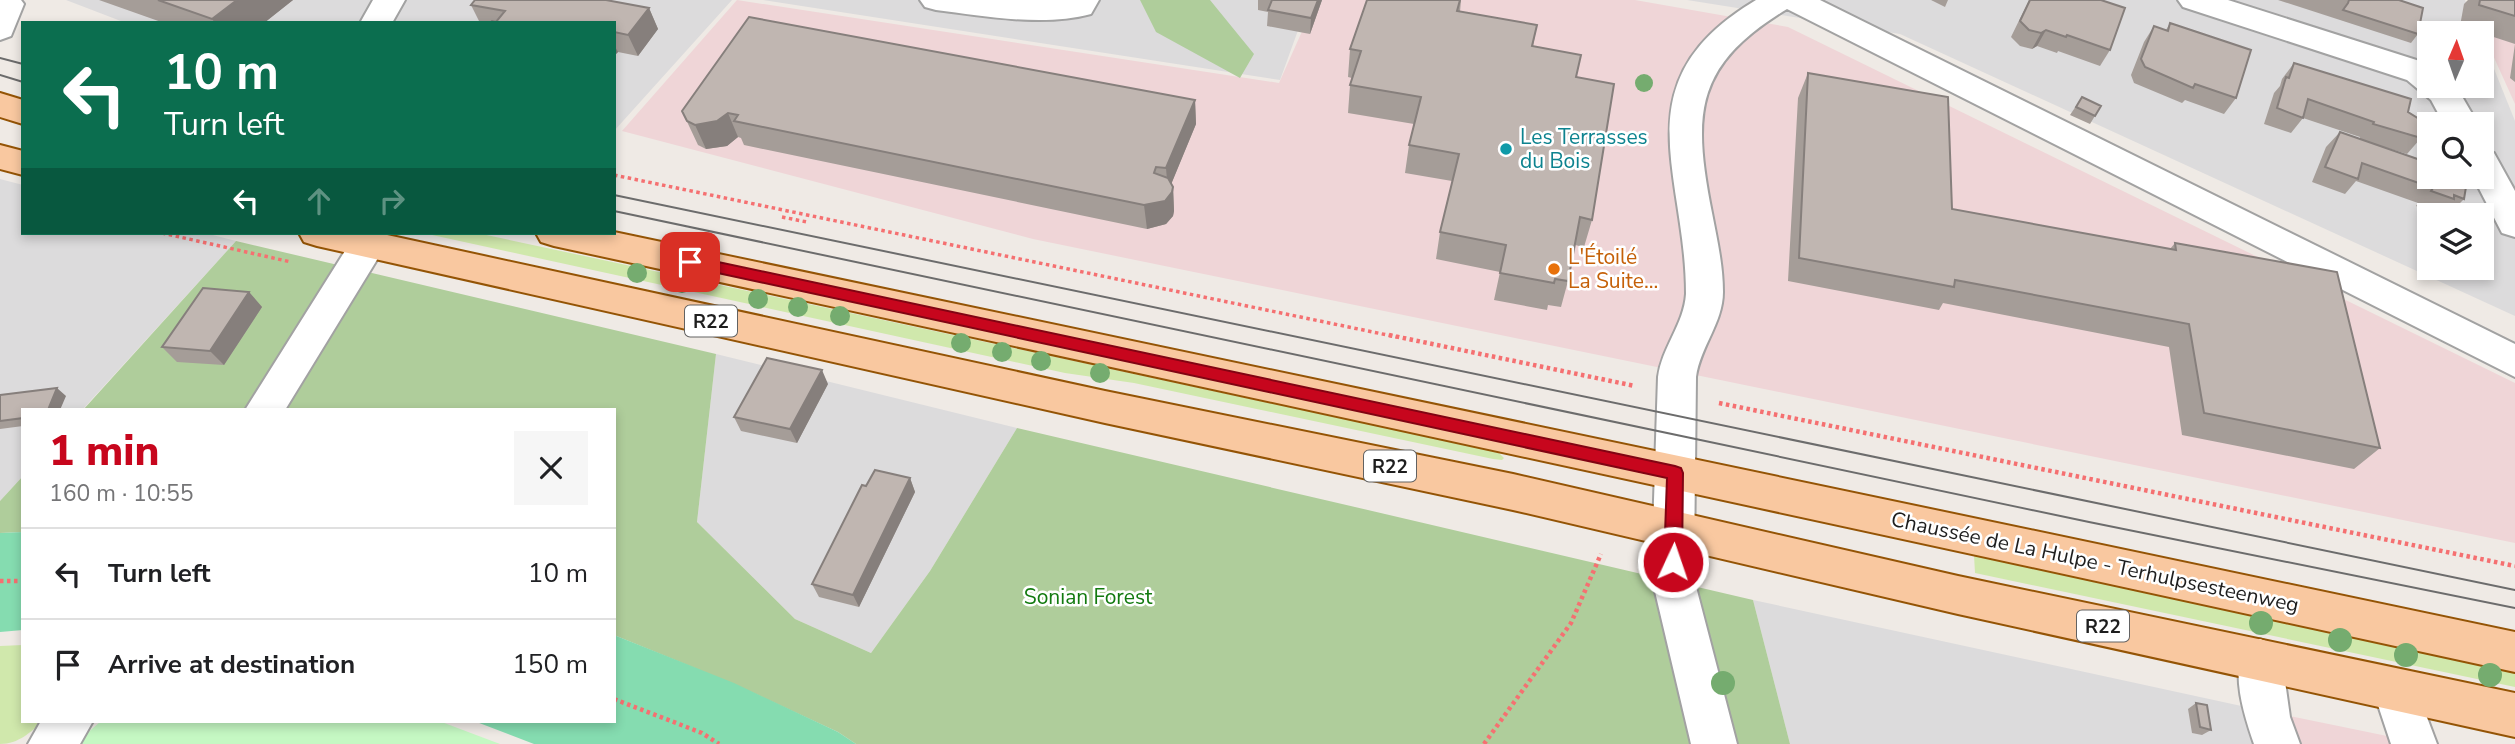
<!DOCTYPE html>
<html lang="en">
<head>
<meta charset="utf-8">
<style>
  body { margin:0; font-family:"Nunito Sans",sans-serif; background:#f6f6f6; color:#202124; height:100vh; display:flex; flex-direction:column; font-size:26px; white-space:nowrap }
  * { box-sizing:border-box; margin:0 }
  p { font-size:23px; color:#757577 }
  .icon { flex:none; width:38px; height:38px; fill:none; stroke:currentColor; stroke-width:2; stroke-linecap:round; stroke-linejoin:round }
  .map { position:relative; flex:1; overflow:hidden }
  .panel { position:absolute; left:21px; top:408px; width:595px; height:315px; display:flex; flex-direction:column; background:#fff; border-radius:0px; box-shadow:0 4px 10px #0003 }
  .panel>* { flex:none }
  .banner { position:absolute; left:21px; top:21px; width:595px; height:214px; border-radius:0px; box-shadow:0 4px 10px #0003; background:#0b6e4f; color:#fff; overflow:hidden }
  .needle { width:46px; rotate:2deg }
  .tools { position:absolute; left:2417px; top:21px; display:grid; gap:14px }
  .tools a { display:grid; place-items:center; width:77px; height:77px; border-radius:0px; background:#fff; box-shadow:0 4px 10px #0003; font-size:35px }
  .pin { position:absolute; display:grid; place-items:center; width:60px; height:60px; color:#fff; margin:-30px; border-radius:14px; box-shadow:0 4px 10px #0006 }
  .me { position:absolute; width:77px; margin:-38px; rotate:3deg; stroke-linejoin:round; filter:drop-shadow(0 0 5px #0008) }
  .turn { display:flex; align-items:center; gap:24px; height:147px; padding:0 28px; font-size:32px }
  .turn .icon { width:91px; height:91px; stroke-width:2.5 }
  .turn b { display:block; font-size:49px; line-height:60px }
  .lanes { display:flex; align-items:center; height:66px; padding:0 28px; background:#0003; justify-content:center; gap:35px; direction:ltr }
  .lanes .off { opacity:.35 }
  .round { display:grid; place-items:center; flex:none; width:74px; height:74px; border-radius:0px; background:#f6f6f6 }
  .overview { display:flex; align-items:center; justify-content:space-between; height:119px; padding:0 28px }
  h1 { font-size:42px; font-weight:800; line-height:52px; color:#c7061d }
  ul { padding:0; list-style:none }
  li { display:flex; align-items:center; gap:21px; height:91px; padding:0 28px; border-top:2px solid #e0e0e0 }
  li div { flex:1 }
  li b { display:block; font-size:26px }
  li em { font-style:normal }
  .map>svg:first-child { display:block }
  .residential { fill:#dcdbdc; fill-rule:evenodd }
  .commercial { fill:#efd5d7 }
  .grass { fill:#d0e8ac }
  .forest { fill:#afcd9b }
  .park { fill:#c5f8c3 }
  .pitch { fill:#85dcb0 }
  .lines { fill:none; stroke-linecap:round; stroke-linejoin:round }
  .minor-casing { stroke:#a2a2a2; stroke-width:4 }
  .major-casing { stroke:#945405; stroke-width:4 }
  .path-far1 { stroke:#f57071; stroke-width:3.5; stroke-dasharray:3.5 3.5; stroke-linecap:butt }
  .path { stroke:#f57071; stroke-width:4.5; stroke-dasharray:3.5 3.5; stroke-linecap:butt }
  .minor { fill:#fff; fill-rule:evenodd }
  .major { fill:#f9c8a0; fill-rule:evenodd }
  .tram { stroke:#6c6c6c; stroke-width:2 }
  .tree { fill:#75ac6f }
  .wall { fill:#a59d98 }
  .shaded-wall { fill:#867f7c }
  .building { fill:#c0b6b1; stroke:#867f7c; stroke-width:2 }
  .route { fill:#c7061d; stroke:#810413; stroke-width:2 }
  .culture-dot { fill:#0f9aa8; stroke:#fff; stroke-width:2.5 }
  .food-dot { fill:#e8710a; stroke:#fff; stroke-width:2.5 }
  .labels { text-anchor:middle; stroke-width:5; stroke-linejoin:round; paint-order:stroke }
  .shield { fill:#fff; stroke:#626262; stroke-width:2 }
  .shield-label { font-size:19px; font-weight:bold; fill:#1e1e1e }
  .culture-label { font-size:21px; fill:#0d838f; stroke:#fff; text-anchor:start }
  .food-label { font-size:21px; fill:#c56008; stroke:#fff; text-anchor:start }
  .street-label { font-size:21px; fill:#1e1e1e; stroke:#fff }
  .park-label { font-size:21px; fill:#127a0f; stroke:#fff }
</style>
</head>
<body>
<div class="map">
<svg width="2515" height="744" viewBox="0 0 2515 744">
  <rect width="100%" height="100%" fill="#efeae5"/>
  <!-- residential -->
  <path class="residential" d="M66,0H732L614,131V23H126Z
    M763,0H1309L1280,80Z
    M1687,0H2465L2479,33H2429V86H2482V39L2515,121V316L1900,34ZM2429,124H2482V177H2429ZM2429,215H2482V268H2429Z
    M0,179L23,185V233H205L236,241L83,409L23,410V476L0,501Z
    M716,354L1017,428L930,571L871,653L795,619L697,522Z
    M1753,600L2246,707L2265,744H1790Z"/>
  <!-- commercial -->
  <path class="commercial" d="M737,0L1279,83L1316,0H1635L1788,27L2515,383V543L1033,239L622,131Z
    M2468,0H2515V104Z
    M2246,707L2426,744H2265Z"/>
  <!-- grass -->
  <path class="grass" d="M423,233H477L1466,445L1499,453L1504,458L1502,460L1493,459L1134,383L1065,373Z
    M1974,555L2515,672V687L1975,573Z
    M23,645V721H44C30,732 19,744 0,744V646Z"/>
  <!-- forest -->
  <path class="forest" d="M1140,0H1210L1254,54L1240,78L1156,32Z
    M236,241L716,354L697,522L795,619L871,653L930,571L1017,428L1753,600L1790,744H856L838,732L734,684L614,635V410H83Z
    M23,476V532L0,533V501Z"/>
  <!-- park -->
  <path class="park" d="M101,721H439L500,744H75Z"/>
  <!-- pitch -->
  <path class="pitch" d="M23,532V630L0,632V533Z
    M614,635L734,683L838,732L856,744H534L474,721H614Z"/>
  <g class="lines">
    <defs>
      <path id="minor" d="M0,0H21L24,4L11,36L0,40Z
        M373,0H405L392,23H360Z
        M920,0H1099L1091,14C1044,27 984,16 936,10L925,7Z
        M1756,0H1820L2515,344V377L1787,9C1695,65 1692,112 1712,213C1717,239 1723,265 1723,292C1723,323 1700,347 1696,377L1694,562L1695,583L1737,744H1691L1653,583L1652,562L1658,377C1662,347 1684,324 1686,294C1686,172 1619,82 1756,0Z
        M2178,0H2228L2429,64V86H2456L2478,124H2444L2431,100L2407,80L2183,7Z
        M2482,150L2494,153L2515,191V237L2502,233L2473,177H2482Z
        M364,233L381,235L386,245L285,410H245L355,235Z
        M2260,639L2276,645L2282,660L2290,717L2300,744H2254C2244,715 2231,675 2244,645Z
        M2395,669L2411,675L2437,744H2391L2373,690L2379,675Z
        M41,721H93L80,744H28Z"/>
      <path id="major" d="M0,93L23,100V124L0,117Z
        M0,145L23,151V175L0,169Z
        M614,232L2515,632V672L554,246L541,242L536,233Z
        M299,233H378L1105,391L1513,474L1958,576L2515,693V737L1958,614L1513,510L1105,423L317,246L304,242Z"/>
    </defs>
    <!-- minor casing -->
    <use href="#minor" class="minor-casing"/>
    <!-- major casing -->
    <use href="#major" class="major-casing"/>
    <!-- path-far1 -->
    <path class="path-far1" d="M614,175L1397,337
      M782,217L807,222
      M162,233L291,262"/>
    <!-- path -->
    <path class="path" d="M1389,335L1635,386
      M1719,403L2515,566
      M0,581H23
      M614,699L702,733L719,744
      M1484,744L1571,623L1601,554"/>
    <!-- minor -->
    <use href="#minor" class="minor"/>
    <!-- major -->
    <use href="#major" class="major"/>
    <!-- tram -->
    <path class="tram" d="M0,58L23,64
      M0,75L23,82
      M614,195L2515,590
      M614,211L2089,522L2515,608"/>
  </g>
  <!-- trees -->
  <g class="tree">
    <circle cx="1644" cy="83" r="9"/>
    <circle cx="637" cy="273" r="10"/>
    <circle cx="682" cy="283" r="10"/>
    <circle cx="758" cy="299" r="10"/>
    <circle cx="798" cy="307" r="10"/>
    <circle cx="840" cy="316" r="10"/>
    <circle cx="961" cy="343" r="10"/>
    <circle cx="1002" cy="352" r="10"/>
    <circle cx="1041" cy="361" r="10"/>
    <circle cx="1100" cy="373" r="10"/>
    <circle cx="2261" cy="623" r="12"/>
    <circle cx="2340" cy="640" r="12"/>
    <circle cx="2406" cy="655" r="12"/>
    <circle cx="2490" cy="675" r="12"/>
    <circle cx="1723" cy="683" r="12"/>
  </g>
  <!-- wall -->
  <path class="wall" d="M99,0H293L264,23H164Z
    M1258,0H1322L1310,34L1267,26L1268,12L1258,10Z
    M1367,0H1461L1460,12L1537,25L1533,46L1576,77L1592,220L1584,247L1575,245L1568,281L1561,307L1548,305L1547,310L1494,300L1500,272L1436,259L1440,232L1452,181L1405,173L1409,145L1414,124L1348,113L1350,85L1352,78L1348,77L1350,49Z
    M1931,0H1948L1945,7Z
    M2029,0H2101L2110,50L2100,66L2058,51L2057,53L2037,46L2032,49L2020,46L2011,37Z
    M2278,0H2399L2418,34L2411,43Z
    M2468,0H2515V82L2510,78L2515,44L2460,26L2464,4Z
    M471,5L649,8L658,29L638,56L618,52L614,56V23H480Z
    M2170,23L2236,98L2224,114L2185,100L2182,103L2134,83L2131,75L2144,42L2154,26L2166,30Z
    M2294,63L2408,112L2421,138L2407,154L2384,147L2429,177L2457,184L2464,199L2449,214L2442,211L2438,215L2416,206L2418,203L2356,181L2345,194L2312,182L2326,147L2340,132L2360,139V137L2303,118L2291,133L2264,124L2274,93L2280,86L2282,79Z
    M1808,73L1952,209L2170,249L2175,243L2380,448L2354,469L2182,435L2169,347L1943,303L1939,310L1788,281L1798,98Z
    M2082,97L2101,106L2090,124L2070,115Z
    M1195,100L1196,124L1171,184L1173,187L1174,211L1173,216L1166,224L1147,229L744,145L741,138L738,137L727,146L706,149L698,145L682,111Z
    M249,292L262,307L224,365L177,362L162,347Z
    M828,384L797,443L741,431L734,417Z
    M0,395L66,396L23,410V426L0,429Z
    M910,478L915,492L859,607L819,597L812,584L866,486Z
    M2196,703L2211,730L2202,735L2192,733L2188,709Z"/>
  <!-- shaded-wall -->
  <path class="shaded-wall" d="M237,0H293L264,23H215L212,19Z
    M1318,0H1322L1310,34L1311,18Z
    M649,8L658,29L638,56L628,35Z
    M2046,30L2037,46L2032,49L2041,33Z
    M614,45L618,52L614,56Z
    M1195,100L1196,124L1168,192L1166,168Z
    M728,113L738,137L727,146L706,149L695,125Z
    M1173,187L1174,211L1173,216L1166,224L1147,229L1144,205Z
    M249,292L262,307L224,365L210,351Z
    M822,370L828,384L797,443L790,429Z
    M57,388L66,396L60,410H48Z
    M910,478L915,492L859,607L853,595Z"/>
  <!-- building -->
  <path class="building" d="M158,0H237L212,19Z
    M475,0H606L649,8L628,35L614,32V23H490L492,21L496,22L505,11L471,5Z
    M1272,0H1318L1311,18L1268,10Z
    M1367,0H1460L1457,11L1537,25L1532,46L1581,55L1576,77L1614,84L1592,220L1580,217L1568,281L1555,279L1554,283L1500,273L1506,245L1440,232L1459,154L1409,145L1421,97L1350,85L1361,51L1350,49Z
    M2030,0H2101L2125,8L2110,50L2067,35L2066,37L2046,30L2041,33L2029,30L2020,21Z
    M2349,0H2399L2423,8L2418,34L2343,10L2348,3Z
    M2480,0H2515V16L2479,5Z
    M749,17L1195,100L1166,168L1156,167L1154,173L1168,178L1173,187L1172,192L1165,201L1144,205L734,121L738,115L728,113L717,121L695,125L687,121L682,111Z
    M2170,23L2251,50L2236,98L2195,84L2193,88L2145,67L2141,59L2154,26L2168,31Z
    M2294,63L2411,99L2408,112L2424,122L2421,138L2373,124L2374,122L2308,99L2303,118L2277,108L2286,77L2289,78Z
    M1808,73L1948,97L1952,209L2176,250L2175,243L2337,272L2380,448L2204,413L2189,324L1955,280L1954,287L1799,258Z
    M2082,97L2101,106L2095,116L2076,107Z
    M2340,132L2429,163V177H2448L2457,180V184L2466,187L2464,199L2454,195V199L2431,191L2433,188L2362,163L2358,179L2325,167Z
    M203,288L249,292L210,351L162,347Z
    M767,358L822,370L790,429L734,417Z
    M57,388L48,410H23V418L0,421V395Z
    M875,470L910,478L853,595L812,584L862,485L866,486Z
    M2196,703L2207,705L2211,730L2200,727Z"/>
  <!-- route -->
  <path class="route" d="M690,256L1675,466L1681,468L1683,473L1682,562L1679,567L1673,570L1667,567L1664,562L1667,478L690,267L683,262Z"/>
  <!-- markers -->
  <circle class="culture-dot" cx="1506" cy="149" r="7"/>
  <circle class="food-dot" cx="1554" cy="269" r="7"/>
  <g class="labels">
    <!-- shield labels -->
    <g class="shield">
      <rect x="685" y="305.5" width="52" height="31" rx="5"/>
      <rect x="1364" y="450.5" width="52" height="31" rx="5"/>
      <rect x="2077" y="610.5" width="52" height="31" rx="5"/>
    </g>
    <g class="shield-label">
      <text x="711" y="328">R22</text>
      <text x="1390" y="473">R22</text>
      <text x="2103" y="633">R22</text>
    </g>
    <!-- culture labels -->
    <g class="culture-label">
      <text x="1520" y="144">Les Terrasses<tspan x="1520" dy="24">du Bois</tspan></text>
    </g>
    <!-- food labels -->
    <g class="food-label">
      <text x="1568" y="264">L'Étoilé<tspan x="1568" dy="24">La Suite...</tspan></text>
    </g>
    <!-- street labels -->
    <g class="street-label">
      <text transform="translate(2095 562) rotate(12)" y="7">Chaussée de La Hulpe - Terhulpsesteenweg</text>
    </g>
    <!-- park labels -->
    <g class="park-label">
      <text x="1088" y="604">Sonian Forest</text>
    </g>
  </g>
</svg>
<div class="tools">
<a><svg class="needle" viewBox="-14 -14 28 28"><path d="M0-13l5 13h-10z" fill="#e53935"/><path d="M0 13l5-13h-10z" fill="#757577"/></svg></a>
<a><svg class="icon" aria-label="search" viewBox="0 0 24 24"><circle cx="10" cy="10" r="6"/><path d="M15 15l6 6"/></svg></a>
<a><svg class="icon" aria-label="layers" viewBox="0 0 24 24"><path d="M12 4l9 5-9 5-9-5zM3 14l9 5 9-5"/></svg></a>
</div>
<div class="pin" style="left:690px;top:262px;background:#d93025"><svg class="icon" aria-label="arrive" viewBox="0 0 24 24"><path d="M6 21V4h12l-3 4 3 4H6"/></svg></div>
<svg class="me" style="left:1673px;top:562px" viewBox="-20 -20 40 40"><circle r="17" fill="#c7061d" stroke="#fff" stroke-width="3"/><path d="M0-11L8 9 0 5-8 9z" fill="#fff"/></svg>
<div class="banner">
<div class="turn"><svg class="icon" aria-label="left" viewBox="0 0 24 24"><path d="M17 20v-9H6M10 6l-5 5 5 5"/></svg><div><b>10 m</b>Turn left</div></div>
<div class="lanes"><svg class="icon" aria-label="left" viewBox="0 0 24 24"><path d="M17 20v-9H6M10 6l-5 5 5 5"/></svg><svg class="icon off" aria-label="ahead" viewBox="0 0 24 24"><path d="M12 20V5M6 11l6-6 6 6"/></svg><svg class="icon off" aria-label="right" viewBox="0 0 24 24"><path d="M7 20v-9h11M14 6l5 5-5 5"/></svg></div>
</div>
<section class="panel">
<div class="overview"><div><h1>1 min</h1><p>160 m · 10:55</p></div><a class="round"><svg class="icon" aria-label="close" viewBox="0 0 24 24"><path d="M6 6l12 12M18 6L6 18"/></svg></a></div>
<ul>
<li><svg class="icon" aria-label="left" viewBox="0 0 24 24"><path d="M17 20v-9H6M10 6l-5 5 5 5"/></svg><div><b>Turn left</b></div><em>10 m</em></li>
<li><svg class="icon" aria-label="arrive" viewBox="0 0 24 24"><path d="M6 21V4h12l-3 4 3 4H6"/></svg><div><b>Arrive at destination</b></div><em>150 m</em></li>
</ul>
</section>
</div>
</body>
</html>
